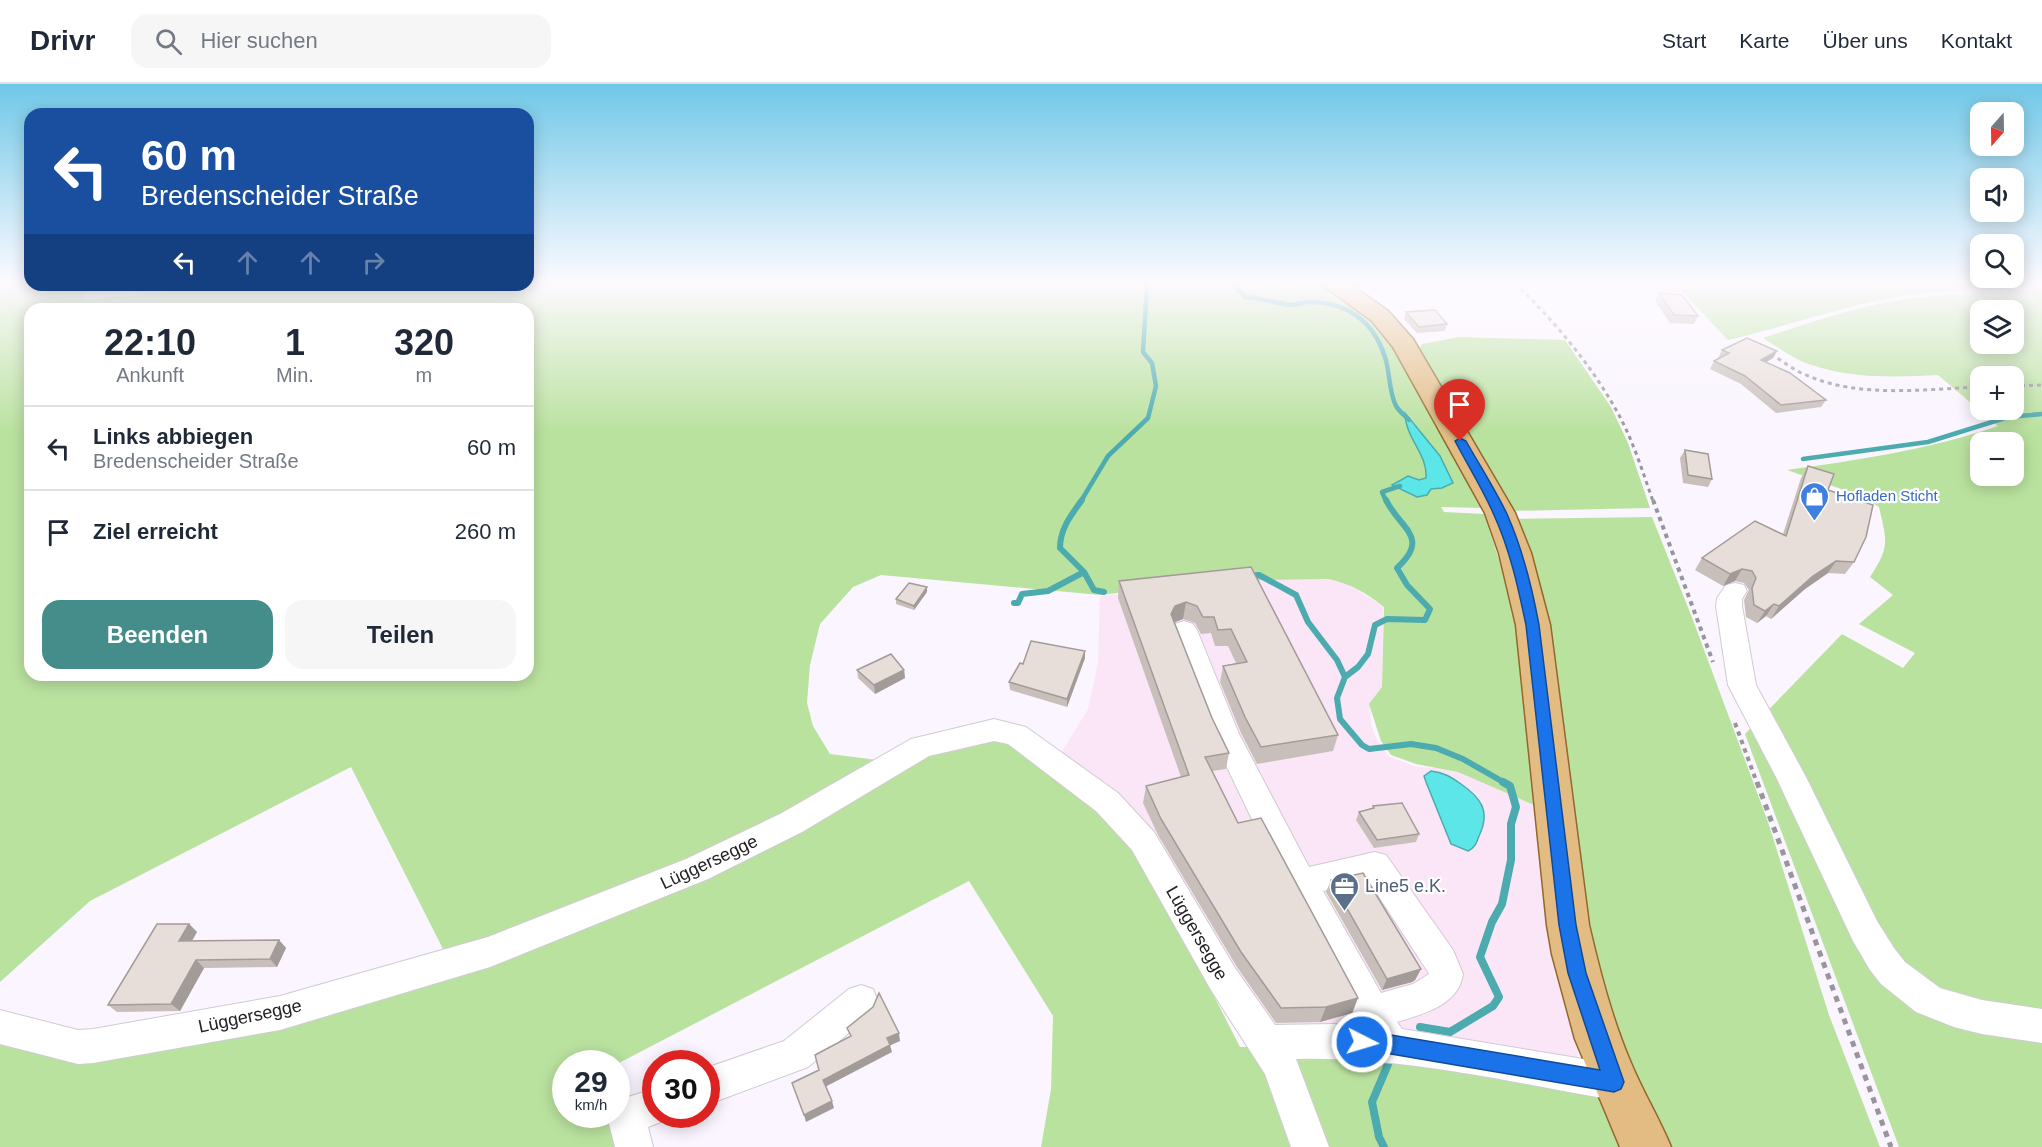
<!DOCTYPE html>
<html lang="de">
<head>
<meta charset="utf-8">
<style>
  body { margin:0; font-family:Arial,sans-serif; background:#f6f6f7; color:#1f2937; height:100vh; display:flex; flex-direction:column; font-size:22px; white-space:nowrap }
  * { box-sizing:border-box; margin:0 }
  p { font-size:20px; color:#747a83 }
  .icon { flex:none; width:33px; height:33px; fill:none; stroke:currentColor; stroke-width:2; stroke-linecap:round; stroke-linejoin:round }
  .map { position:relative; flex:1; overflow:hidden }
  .sheet { position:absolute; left:24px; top:219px; width:510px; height:378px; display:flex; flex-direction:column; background:#fff; border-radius:18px; box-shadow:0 3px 15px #0003 }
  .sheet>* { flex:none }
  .top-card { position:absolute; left:24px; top:24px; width:510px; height:183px; border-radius:18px; box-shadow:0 3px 15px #0003; background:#1a4fa0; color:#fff; overflow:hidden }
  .needle { width:39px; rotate:200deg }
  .fabs { position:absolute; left:1970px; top:18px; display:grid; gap:12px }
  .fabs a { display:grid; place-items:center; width:54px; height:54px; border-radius:12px; background:#fff; box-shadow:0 3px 15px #0003; font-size:30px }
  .speed { position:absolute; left:552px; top:966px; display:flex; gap:12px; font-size:30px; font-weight:700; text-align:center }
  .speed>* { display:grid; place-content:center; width:78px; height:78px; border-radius:50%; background:#fff; box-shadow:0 3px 15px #0003; line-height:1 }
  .speed small { font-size:15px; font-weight:400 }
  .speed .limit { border:9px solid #d22; background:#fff; color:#111 }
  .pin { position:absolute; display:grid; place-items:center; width:51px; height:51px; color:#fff; margin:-62px -26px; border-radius:50% 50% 50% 0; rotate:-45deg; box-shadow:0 0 6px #0007 }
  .pin .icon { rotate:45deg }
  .me { position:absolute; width:66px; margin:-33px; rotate:95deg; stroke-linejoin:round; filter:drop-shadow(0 0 4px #0008) }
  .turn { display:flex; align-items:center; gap:21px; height:126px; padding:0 18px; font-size:27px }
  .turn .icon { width:78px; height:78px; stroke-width:2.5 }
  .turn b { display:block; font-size:42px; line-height:51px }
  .lanes { display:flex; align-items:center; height:57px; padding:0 18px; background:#0003; justify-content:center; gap:30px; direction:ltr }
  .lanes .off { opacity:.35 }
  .eta { display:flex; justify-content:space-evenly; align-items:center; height:102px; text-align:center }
  .eta b { font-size:36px; font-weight:700; line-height:42px }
  .button { display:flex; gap:12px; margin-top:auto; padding:12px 18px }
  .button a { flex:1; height:69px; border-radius:18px; background:#458d8b; color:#fff; font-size:24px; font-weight:700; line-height:69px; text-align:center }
  .button a+a { background:#f6f6f7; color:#1f2937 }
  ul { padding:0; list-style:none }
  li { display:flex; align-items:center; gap:18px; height:84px; padding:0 18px; border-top:2px solid #e0e1e3 }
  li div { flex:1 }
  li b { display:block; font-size:22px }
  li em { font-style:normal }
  header { display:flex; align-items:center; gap:36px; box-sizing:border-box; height:84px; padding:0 30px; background:#fff; border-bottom:2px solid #e0e1e3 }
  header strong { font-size:28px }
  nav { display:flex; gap:33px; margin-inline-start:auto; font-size:21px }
  .search { width:420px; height:54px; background:#f6f6f7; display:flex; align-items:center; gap:15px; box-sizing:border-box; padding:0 21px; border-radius:18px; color:#747a83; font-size:22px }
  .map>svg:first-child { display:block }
  .commercial { fill:#fae6f6 }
  .green { fill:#bae29f; fill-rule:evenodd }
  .water { fill:#5de6e8; stroke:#4cabae; stroke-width:1.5 }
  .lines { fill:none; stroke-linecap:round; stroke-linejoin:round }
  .stream-far2 { stroke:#4cabae; stroke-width:4.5 }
  .stream-far1 { stroke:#4cabae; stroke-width:6 }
  .stream { stroke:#4cabae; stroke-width:8 }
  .minor-casing { stroke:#d0cbd3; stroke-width:2 }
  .major-casing { stroke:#93682c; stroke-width:3 }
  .path-far2 { stroke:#99959c; stroke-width:3; stroke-dasharray:4 4; stroke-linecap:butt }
  .path-far1 { stroke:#99959c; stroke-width:4; stroke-dasharray:4.5 4.5; stroke-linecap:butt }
  .path { stroke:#99959c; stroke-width:5; stroke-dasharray:6 6; stroke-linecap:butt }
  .minor { fill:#fff; fill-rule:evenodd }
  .major { fill:#e2bc83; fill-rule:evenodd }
  .wall { fill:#c8bfbb }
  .shaded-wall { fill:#a29b98 }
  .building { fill:#e8ded9; stroke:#a29b98; stroke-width:1.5 }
  .route { fill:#1a73e8; stroke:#114b97; stroke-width:1.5 }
  .labels { text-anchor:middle; stroke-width:4.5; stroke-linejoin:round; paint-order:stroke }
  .shop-label { font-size:15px; fill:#366cbe; stroke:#fff; text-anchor:start }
  .near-street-label { font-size:18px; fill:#232125; stroke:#fff }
  .near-service-label { font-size:18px; fill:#4e5e75; stroke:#fff; text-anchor:start }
</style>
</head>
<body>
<header>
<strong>Drivr</strong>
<div class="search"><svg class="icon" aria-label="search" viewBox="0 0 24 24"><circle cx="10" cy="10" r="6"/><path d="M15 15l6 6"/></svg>Hier suchen</div>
<nav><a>Start</a><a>Karte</a><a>Über uns</a><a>Kontakt</a></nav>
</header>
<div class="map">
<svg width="2042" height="1063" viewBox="0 0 2042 1063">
  <rect width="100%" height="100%" fill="#faf5fe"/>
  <!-- commercial -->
  <path class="commercial" d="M1330,495L1345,499L1383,522L1382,603L1370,619V625L1371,641L1378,658L1390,673L1417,683L1438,684L1458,688L1491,700L1541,724L1578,969L1575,977L1255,954L1057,676L1088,625L1098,579L1100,512L1218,497Z"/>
  <!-- green -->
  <path class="green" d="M0,199L86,201L83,216L195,205L196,201L1323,199L1384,246L1483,424L1441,423L1444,428L1484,430L1510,509L1533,631L1541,724L1458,688L1416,680L1391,671L1381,657L1369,620L1382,603L1384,523C1367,509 1350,500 1329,495L1218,497L1100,511L881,491L853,503L820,540L810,581L807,619L813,642L830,670L885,677L784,738L447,873L351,683L90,817L0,898ZM30,225H528V591H30Z
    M1684,199H2042V200C1998,207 1953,204 1910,211C1847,220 1789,242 1728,256L1677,202Z
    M2042,204V1063H1899L1745,650L1842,550L1903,584L1915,569L1859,540L1893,511L1870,493C1890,462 1887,458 1879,423L1861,412L1787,386C1858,376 1931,365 1998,342L1938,291C1898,293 1851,295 1812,281C1795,276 1779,264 1763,254C1815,237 1868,218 1923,213C1963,209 2002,209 2042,204ZM1980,226H2013V260H1980ZM1980,292H2013V326H1980ZM1980,358H2013V392H1980Z
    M1459,253L1565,256L1611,323L1628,359L1650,424L1508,427L1463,339L1419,265L1422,260Z
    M1652,433L1693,536L1768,738L1829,931L1880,1063H1660L1589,892L1513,435Z
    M1003,653L1104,724L1143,773L1240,963H1350L1607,1009L1634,1063H1041L1051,1005L1053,932L969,797L617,980H566V1030L608,1031L617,1063H0V948L85,970L491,875L916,674Z"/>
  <!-- water -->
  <path class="water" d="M1405,329L1440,372L1453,399L1442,404L1431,405L1427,411L1417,413L1392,401L1408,392L1419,396L1426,394C1428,370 1405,354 1405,329Z
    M1431,687C1443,688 1451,693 1461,700C1481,714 1491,727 1479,752C1477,758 1475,764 1468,767L1451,760L1426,698L1424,692Z"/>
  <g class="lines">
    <!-- stream-far2 -->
    <path class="stream-far2" d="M1232,199L1245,213C1261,214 1275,219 1291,221C1297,221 1303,218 1309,218C1346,218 1373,236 1385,273C1390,288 1389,309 1396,322C1399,327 1405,332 1409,336
      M1803,375L1928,358L2008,333L2042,330
      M1081,417L1108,372L1148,334L1156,302L1152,279L1143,268L1147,202L1143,199
      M1386,417L1382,408L1400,402"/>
    <!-- stream-far1 -->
    <path class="stream-far1" d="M1082,416C1071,431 1060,445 1060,464L1084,488L1094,506L1104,508
      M1386,416C1400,445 1431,453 1397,484L1407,501L1430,525L1425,536L1387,535L1375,541L1368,570L1358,583L1345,593L1337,614L1340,635L1362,661L1369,665L1411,660L1436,664L1463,675L1505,699
      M1248,492L1259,491L1296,511L1308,538L1337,576L1345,593
      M1014,519H1018L1022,510L1048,507L1084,488"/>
    <!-- stream -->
    <path class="stream" d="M1420,943L1450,948L1493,922L1499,913L1480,873L1492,838L1502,820L1511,776V740L1516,723L1510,702L1503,698
      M1384,1063L1379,1053L1372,1018L1389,978"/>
    <defs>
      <path id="minor" d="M1735,499L1744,501L1747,507L1742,515V522L1756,601L1806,693L1877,837L1894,864L1905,878L1940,904L1982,916L2042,925V959L1982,950L1954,943L1916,928L1881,900L1870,886L1853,857L1776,693L1728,601L1716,522L1717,514L1726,501Z
        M1184,537L1193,540L1197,546L1239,650L1309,783L1375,768L1386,771L1453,866L1463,890C1459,921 1423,930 1397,938L1402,945L1614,980L1627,985L1632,998L1627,1011L1614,1016C1509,998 1403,972 1296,975L1329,1063H1291L1265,990L1211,906L1132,766L1096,727L1008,660L994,657L929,672L802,748L708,795L490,883L280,946L93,979L78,980L0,960V926L78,946L93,945L280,912L488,853L686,775L780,730L911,655L994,635L1026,643L1118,709L1154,748L1235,884L1275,941L1333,940L1361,942L1260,752L1211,650L1171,546L1175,540ZM1368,796L1428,888L1429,890L1413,900L1381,909L1323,807Z
        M861,901L873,905L878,917L873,929L808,983L706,1021V984L784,957L849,905Z
        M656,1004V1030H671L669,1035L648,1043L653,1063H615L607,1032L616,1030V1017Z"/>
      <path id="major" d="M1324,199H1349L1388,227L1413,255L1515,429L1531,469L1550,541L1589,841C1600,888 1612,935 1631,979C1643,1008 1659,1034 1671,1063H1620L1575,955L1552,870L1547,841L1516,541L1499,469L1485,429L1393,263L1372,237L1327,204Z"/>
    </defs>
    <!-- minor casing -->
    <use href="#minor" class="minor-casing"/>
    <!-- major casing -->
    <use href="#major" class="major-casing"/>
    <!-- path-far2 -->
    <path class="path-far2" d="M1515,199C1553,236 1589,278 1615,324C1632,353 1642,386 1653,417
      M1771,270C1784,278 1796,288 1811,293C1862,314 1926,305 1980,303
      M2013,302L2042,301"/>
    <!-- path-far1 -->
    <path class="path-far1" d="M1653,416L1713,578
      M1735,639L1757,699"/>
    <!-- path -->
    <path class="path" d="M1757,698L1891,1063"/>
    <!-- minor -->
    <use href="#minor" class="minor"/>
    <!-- major -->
    <use href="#major" class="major"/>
  </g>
  <!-- wall -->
  <path class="wall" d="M1659,209L1698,232L1694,240L1670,239L1655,217Z
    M1406,228L1447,240L1445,247L1417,249L1404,235Z
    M1722,266L1773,274L1766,278L1826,316L1821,323L1776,329L1741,300L1710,285L1714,277L1719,274H1718Z
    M1685,366L1712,395L1708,403L1683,399L1680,374Z
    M1808,382L1828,406L1854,478L1845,490L1828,489L1805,505L1771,535L1766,532L1757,539L1746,533L1744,516L1749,506L1744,499L1735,497L1723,502L1695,486L1702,474L1783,450L1801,394Z
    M1251,483L1338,651L1333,667L1257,680L1241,649L1220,598L1223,582L1236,579L1228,562H1215L1211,549L1201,550L1195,539L1183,535L1174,538L1212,634L1229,669L1226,685L1212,687L1238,739L1358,914L1352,929L1320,938L1276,939L1237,883L1158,751L1143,719L1146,702L1181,693L1118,514L1119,497Z
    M927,508L914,526L896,520V515Z
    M1085,574L1067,623L1010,606L1009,598L1023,580Z
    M857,586H904L905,594L875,610L858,594Z
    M1373,722L1419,750L1416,758L1374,764L1356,736L1359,728L1372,724Z
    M1331,796L1421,885L1415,896L1412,898L1382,906L1326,808Z
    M189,840L197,848L192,857L279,856L286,864L277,883L204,884L180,927L117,928L108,921Z"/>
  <!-- shaded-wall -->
  <path class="shaded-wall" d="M1777,267L1773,274L1757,283L1761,276Z
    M1836,477L1828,489L1805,505L1771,535L1779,522L1813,492Z
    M1742,485L1735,497L1723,502L1730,490Z
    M927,503V508L914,526V522Z
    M1186,518L1183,535L1173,539L1171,530L1175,522Z
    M1774,520L1766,532L1757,539L1765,527Z
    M1085,567V574L1067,623V615Z
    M904,586L905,594L875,610L874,601Z
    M189,840L197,848L187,865L179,857Z
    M279,856L286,864L277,883L270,875Z
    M196,876L204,884L180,927L171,920Z
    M1421,885L1415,896L1412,898L1382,906L1387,895Z
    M1358,914L1352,929L1320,938L1326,923Z
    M899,949L900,957L889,962L887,954Z
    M890,961L892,968L825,1003L823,996Z
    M832,1017L834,1024L806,1038L804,1031Z"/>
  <!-- building -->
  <path class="building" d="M1659,209L1682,211L1698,232L1674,231Z
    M1435,226L1447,240L1419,243L1406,228Z
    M1747,254L1777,267L1761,276L1790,289L1826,316L1781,321L1745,292L1714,277L1729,269L1722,266Z
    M1685,366L1708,370L1712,395L1688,391Z
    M1808,382L1834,390L1828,406L1873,421L1866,453L1854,478L1836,477L1813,492L1779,522L1774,520L1765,527L1754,521L1752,504L1756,494L1752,487L1742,485L1730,490L1702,474L1755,437L1786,452Z
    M1251,483L1338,651L1261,663L1245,633L1223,582L1247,578L1231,545L1218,546L1214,533H1203L1197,522L1186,518L1175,522L1171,530L1212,634L1229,669L1205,673L1238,739L1261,734L1358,914L1326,923L1281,924L1241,868L1161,735L1146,702L1189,691L1119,497Z
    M909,499L927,503L914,522L896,515Z
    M1031,557L1085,567L1067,615L1009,598L1020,579L1023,580Z
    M891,570L904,586L874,601L857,586Z
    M1402,719L1419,750L1377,756L1359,728L1374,724L1373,722Z
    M1363,789L1421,885L1418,886L1387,895L1331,796Z
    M157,840H189L179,857L279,856L270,875L196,876L171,920L108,921Z
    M879,909L899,949L887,954L890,961L823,996L832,1017L804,1031L792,999L819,986L815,971L851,952L847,944L873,923Z"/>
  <!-- sky -->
  <linearGradient id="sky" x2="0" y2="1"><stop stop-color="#70c8e8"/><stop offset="0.57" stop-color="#fdfaff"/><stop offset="1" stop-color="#fdfaff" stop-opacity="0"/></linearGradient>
  <rect width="2042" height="348" fill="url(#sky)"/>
  <!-- route -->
  <path class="route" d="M1460,354L1466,357C1480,382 1495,405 1507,430C1523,466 1532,503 1539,541L1576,841L1586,889L1624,998L1621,1005L1614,1008L1391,970L1355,965L1352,958L1355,952L1362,949L1391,951L1600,986L1568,889L1559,841L1526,541C1518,503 1510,466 1494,431C1483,405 1468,382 1455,357Z"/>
  <!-- icons -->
  <defs>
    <symbol id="shop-pin" viewBox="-11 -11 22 30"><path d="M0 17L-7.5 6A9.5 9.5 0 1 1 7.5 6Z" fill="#3f7fe0" stroke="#fff"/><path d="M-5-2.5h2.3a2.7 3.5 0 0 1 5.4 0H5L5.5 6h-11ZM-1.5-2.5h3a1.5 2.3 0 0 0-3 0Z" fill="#fff"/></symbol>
    <symbol id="office-pin" viewBox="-11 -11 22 30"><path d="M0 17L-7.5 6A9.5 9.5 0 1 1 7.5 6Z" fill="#5c6f8a" stroke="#fff"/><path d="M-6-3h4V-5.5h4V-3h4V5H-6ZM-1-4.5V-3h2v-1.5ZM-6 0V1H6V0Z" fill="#fff"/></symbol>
  </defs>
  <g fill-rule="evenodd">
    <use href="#shop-pin" x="1798" y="396" width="33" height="45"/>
    <use href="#office-pin" x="1328" y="786" width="33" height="45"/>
  </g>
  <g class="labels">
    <!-- shop labels -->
    <g class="shop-label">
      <text x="1836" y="417">Hofladen Sticht</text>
    </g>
    <!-- near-street labels -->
    <g class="near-street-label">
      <text transform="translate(709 778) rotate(-25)" y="6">Lüggersegge</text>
      <text transform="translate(1197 849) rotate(60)" y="6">Lüggersegge</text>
      <text transform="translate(250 932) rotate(-12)" y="6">Lüggersegge</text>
    </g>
    <!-- near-service labels -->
    <g class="near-service-label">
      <text x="1365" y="808">Line5 e.K.</text>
    </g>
  </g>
</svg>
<div class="fabs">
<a><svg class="needle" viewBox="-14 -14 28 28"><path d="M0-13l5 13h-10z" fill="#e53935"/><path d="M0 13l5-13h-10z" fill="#747a83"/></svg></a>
<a><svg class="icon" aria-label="sound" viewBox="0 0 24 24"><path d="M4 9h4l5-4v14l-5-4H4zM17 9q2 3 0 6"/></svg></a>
<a><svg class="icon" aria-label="search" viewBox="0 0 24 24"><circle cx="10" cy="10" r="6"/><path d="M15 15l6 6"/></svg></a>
<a><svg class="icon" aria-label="layers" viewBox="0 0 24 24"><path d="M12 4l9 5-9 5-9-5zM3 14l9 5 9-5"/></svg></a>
<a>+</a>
<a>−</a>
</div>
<div class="speed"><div>29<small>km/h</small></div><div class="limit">30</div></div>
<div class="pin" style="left:1460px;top:357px;background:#d93025"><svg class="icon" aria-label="arrive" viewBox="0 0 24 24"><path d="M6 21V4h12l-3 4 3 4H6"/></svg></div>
<svg class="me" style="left:1362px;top:958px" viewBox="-20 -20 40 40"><circle r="17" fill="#1a73e8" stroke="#fff" stroke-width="3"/><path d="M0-11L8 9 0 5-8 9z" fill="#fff"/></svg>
<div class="top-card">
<div class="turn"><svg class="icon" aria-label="left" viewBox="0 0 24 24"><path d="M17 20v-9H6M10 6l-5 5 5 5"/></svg><div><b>60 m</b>Bredenscheider Straße</div></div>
<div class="lanes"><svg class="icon" aria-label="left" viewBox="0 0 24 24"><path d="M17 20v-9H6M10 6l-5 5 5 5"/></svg><svg class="icon off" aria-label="ahead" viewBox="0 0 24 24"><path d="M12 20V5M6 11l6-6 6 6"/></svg><svg class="icon off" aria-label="ahead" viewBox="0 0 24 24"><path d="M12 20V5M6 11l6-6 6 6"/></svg><svg class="icon off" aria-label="right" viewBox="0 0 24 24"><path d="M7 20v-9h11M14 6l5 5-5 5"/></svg></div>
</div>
<section class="sheet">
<div class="eta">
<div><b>22:10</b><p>Ankunft</p></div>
<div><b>1</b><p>Min.</p></div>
<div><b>320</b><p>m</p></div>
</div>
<ul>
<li><svg class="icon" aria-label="left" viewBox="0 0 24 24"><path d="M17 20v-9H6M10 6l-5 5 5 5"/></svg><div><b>Links abbiegen</b><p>Bredenscheider Straße</p></div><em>60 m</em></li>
<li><svg class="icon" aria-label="arrive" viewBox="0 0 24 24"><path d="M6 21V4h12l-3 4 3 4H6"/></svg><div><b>Ziel erreicht</b></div><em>260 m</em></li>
</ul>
<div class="button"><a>Beenden</a><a>Teilen</a></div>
</section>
</div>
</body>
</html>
